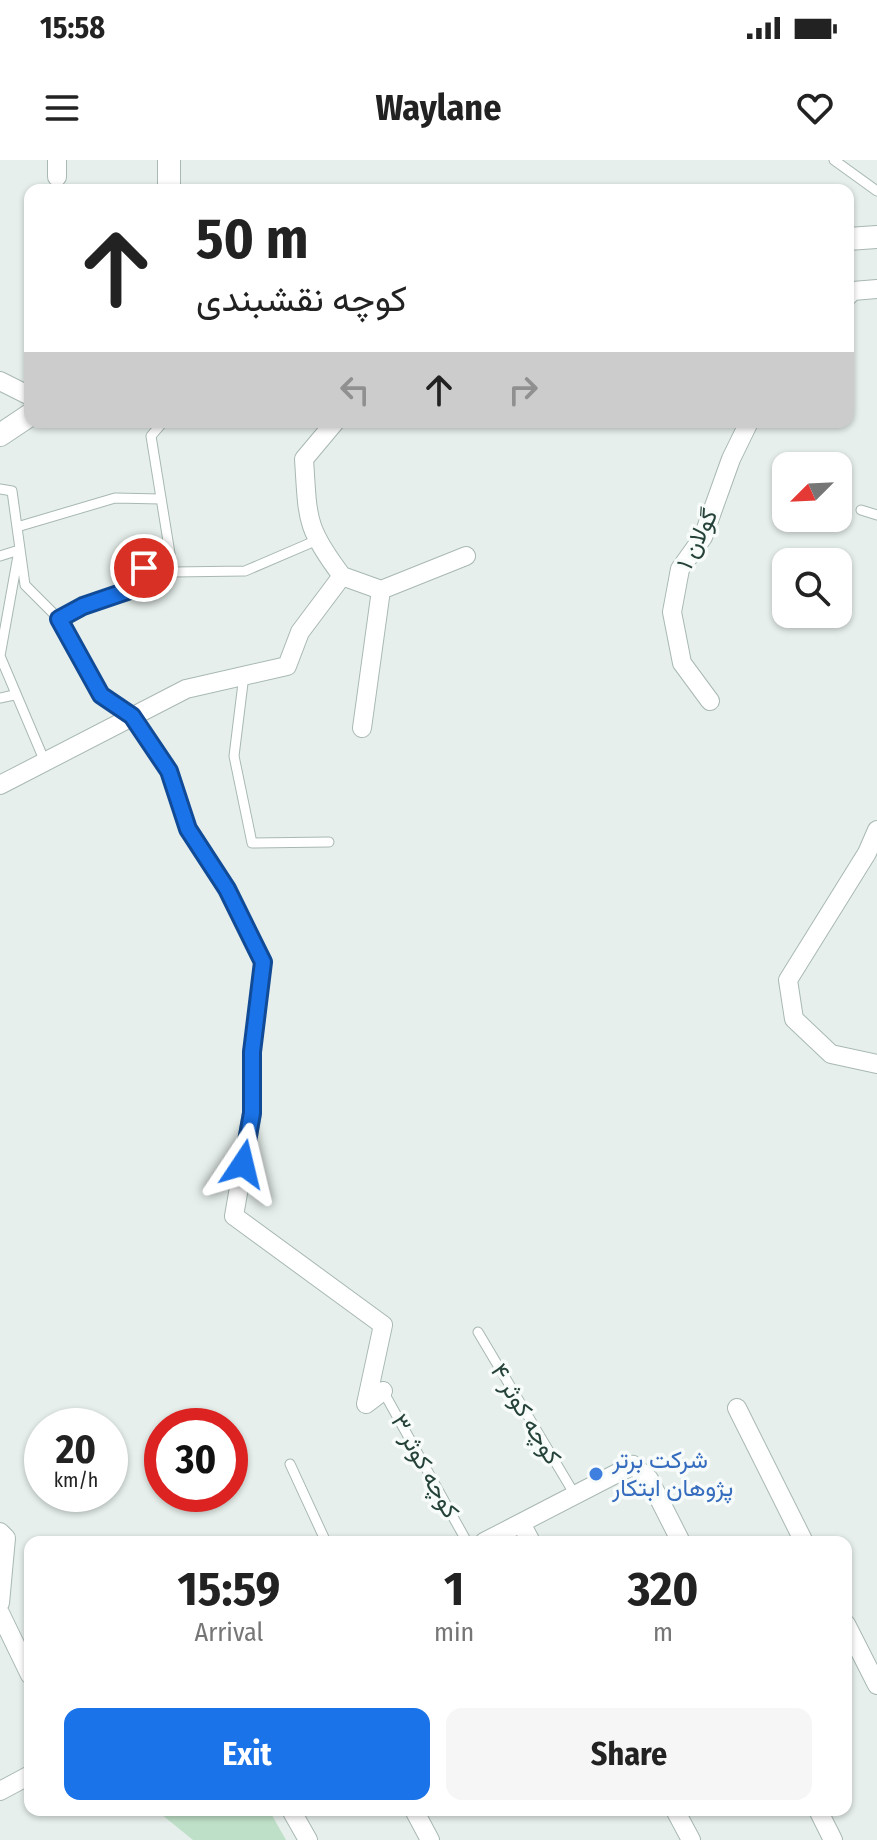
<!DOCTYPE html>
<html lang="en">
<head>
<meta charset="utf-8">
<style>
  body { margin:0; font-family:"Fira Sans Condensed",Vazirmatn,sans-serif; background:#f6f6f6; color:#222; height:100vh; display:flex; flex-direction:column; font-size:30px; white-space:nowrap }
  * { box-sizing:border-box; margin:0 }
  p { font-size:26px; color:#767676 }
  .icon { flex:none; width:44px; height:44px; fill:none; stroke:currentColor; stroke-width:2; stroke-linecap:round; stroke-linejoin:round }
  .map { position:relative; flex:1; overflow:hidden }
  .sheet { position:absolute; left:24px; top:1376px; width:828px; height:280px; display:flex; flex-direction:column; background:#fff; border-radius:16px; box-shadow:0 2px 6px #0004 }
  .sheet>* { flex:none }
  .hud { position:absolute; left:24px; top:24px; width:830px; height:244px; border-radius:16px; box-shadow:0 2px 6px #0004; background:#fff; color:#222; overflow:hidden }
  .needle { width:52px; rotate:246deg }
  .buttons { position:absolute; left:772px; top:292px; display:grid; gap:16px }
  .buttons a { display:grid; place-items:center; width:80px; height:80px; border-radius:16px; background:#fff; box-shadow:0 2px 6px #0004; font-size:40px }
  .speed { position:absolute; left:24px; top:1248px; display:flex; gap:16px; font-size:40px; font-weight:700; text-align:center }
  .speed>* { display:grid; place-content:center; width:104px; height:104px; border-radius:50%; background:#fff; box-shadow:0 2px 6px #0004; line-height:1 }
  .speed small { font-size:20px; font-weight:400 }
  .speed .limit { border:12px solid #d22; background:#fff; color:#111 }
  .pin { position:absolute; display:grid; place-items:center; width:68px; height:68px; color:#fff; margin:-34px; border:4px solid #fff; border-radius:50%; box-shadow:0 2px 8px #0007 }
  .me { position:absolute; width:88px; margin:-44px; rotate:10deg; stroke-linejoin:round; filter:drop-shadow(0 0 6px #0008) }
  .turn { display:flex; align-items:center; gap:28px; height:168px; padding:0 40px; font-size:36px }
  .turn .icon { width:104px; height:104px; stroke-width:2.5 }
  .turn b { display:block; font-size:56px; line-height:68px }
  .lanes { display:flex; align-items:center; height:76px; padding:0 40px; background:#0003; justify-content:center; gap:40px; direction:ltr }
  .lanes .off { opacity:.35 }
  .eta { display:flex; justify-content:space-evenly; align-items:center; height:136px; text-align:center }
  .eta b { font-size:48px; font-weight:700; line-height:56px }
  .cta { display:flex; gap:16px; margin-top:auto; padding:16px 40px }
  .cta a { flex:1; height:92px; border-radius:16px; background:#1a73e8; color:#fff; font-size:32px; font-weight:700; line-height:92px; text-align:center }
  .cta a+a { background:#f6f6f6; color:#222 }
  .status { display:flex; justify-content:space-between; align-items:center; height:56px; padding:0 40px; background:#fff; direction:ltr }
  .status svg { height:22px; fill:currentColor }
  header { display:flex; justify-content:space-between; align-items:center; height:104px; padding:0 40px; background:#fff; font-size:36px; font-weight:700 }
  .map>svg:first-child { display:block }
  .green { fill:#bfe0c8 }
  .lines { fill:none; stroke-linecap:round; stroke-linejoin:round }
  .service-casing { stroke:#a8b8b2; stroke-width:11 }
  .minor-casing { stroke:#a8b8b2; stroke-width:20 }
  .tertiary-casing { stroke:#a8b8b2; stroke-width:24 }
  .service { stroke:#fff; stroke-width:9 }
  .minor { stroke:#fff; stroke-width:18 }
  .tertiary { stroke:#fff; stroke-width:22 }
  .route-casing { stroke:#114b97; stroke-width:20 }
  .route { stroke:#1a73e8; stroke-width:14 }
  .shop-dot { fill:#3f7fe0; stroke:#f7fbf9; stroke-width:3 }
  .labels { text-anchor:middle; stroke-width:7; stroke-linejoin:round; paint-order:stroke }
  .street-label { font-size:24px; fill:#24423a; stroke:#f7fbf9 }
  .shop-label { font-size:24px; fill:#366cbe; stroke:#f7fbf9; text-anchor:start }
</style>
</head>
<body>
<div class="status"><b>15:58</b><svg viewBox="0 0 49 12"><path d="M0 12V9h3v3zM5 12V6h3v6zM10 12V3h3v9zM15 12V0h3v12zM26 1h20v11H26zM47 4h2v5h-2z"/></svg></div>
<header><svg class="icon" aria-label="menu" viewBox="0 0 24 24"><path d="M4 6h16M4 12h16M4 18h16"/></svg>Waylane<svg class="icon" aria-label="heart" viewBox="0 0 24 24"><path d="M12 20l-8-8c-3-5 5-10 8-4 3-6 11-1 8 4z"/></svg></header>
<div class="map">
<svg width="877" height="1680" viewBox="0 0 877 1680">
  <rect width="100%" height="100%" fill="#e6efeb"/>
  <!-- green -->
  <path class="green" d="M156,1650H269L286,1680H193Z"/>
  <g class="lines">
    <defs>
      <path id="service" d="M834,0L877,31
        M163,262L151,276L173,412L245,411L315,381
        M0,329L12,331L25,425L59,459L101,535L132,556L169,611L188,669L227,729L263,802L252,892
        M861,350L877,355
        M17,367L115,338L161,339
        M0,396L19,390L0,496L45,602
        M59,459L83,446L133,429L148,396L171,400
        M244,515L234,596L252,683L329,682
        M0,538L14,535
        M478,1172L575,1335
        M383,1231L467,1382
        M290,1304L326,1382"/>
      <path id="minor" d="M57,17V0
        M848,136L853,131L877,129
        M0,221L30,236
        M335,262L304,299C308,359 305,367 342,416
        M342,416L381,430L466,396
        M710,541L682,503L672,452L680,409L703,377L731,299L749,262
        M362,568L381,430
        M0,625L186,529L287,506L300,472L342,416
        M877,670L867,693L788,820L794,859L831,894L877,904
        M252,892V953L234,1056L383,1165L366,1244L383,1231
        M737,1248L804,1382
        M521,1363L531,1382
        M0,1372L6,1378L0,1443
        M484,1382L633,1305L649,1319L681,1382
        M0,1453L30,1515
        M846,1464L877,1525
        M0,1631L30,1615
        M291,1650L308,1680
        M414,1650L430,1680
        M675,1650L691,1680
        M818,1650L833,1680"/>
      <path id="tertiary" d="M169,30V0
        M848,79L877,77
        M0,275L30,255"/>
    </defs>
    <!-- service casing -->
    <use href="#service" class="service-casing"/>
    <!-- minor casing -->
    <use href="#minor" class="minor-casing"/>
    <!-- tertiary casing -->
    <use href="#tertiary" class="tertiary-casing"/>
    <!-- service -->
    <use href="#service" class="service"/>
    <!-- minor -->
    <use href="#minor" class="minor"/>
    <!-- tertiary -->
    <use href="#tertiary" class="tertiary"/>
  </g>
  <g class="lines">
    <defs>
      <path id="route" d="M144,408L133,429L83,446L59,459L101,535L132,556L169,611L188,669L227,729L263,802L252,892V953L243,1004"/>
    </defs>
    <!-- route casing -->
    <use href="#route" class="route-casing"/>
    <!-- route -->
    <use href="#route" class="route"/>
  </g>
  <!-- markers -->
  <circle class="shop-dot" cx="596" cy="1314" r="8"/>
  <g class="labels">
    <!-- street labels -->
    <g class="street-label">
      <text transform="translate(697 379) rotate(-64)" y="8">گولان ۱</text>
      <text transform="translate(526 1254) rotate(59)" y="8">کوچه کوثر ۴</text>
      <text transform="translate(425 1306) rotate(61)" y="8">کوچه کوثر ۳</text>
    </g>
    <!-- shop labels -->
    <g class="shop-label">
      <text x="612" y="1308">شرکت برتر<tspan x="612" dy="28">پژوهان ابتکار</tspan></text>
    </g>
  </g>
</svg>
<div class="buttons">
<a><svg class="needle" viewBox="-14 -14 28 28"><path d="M0-13l5 13h-10z" fill="#e53935"/><path d="M0 13l5-13h-10z" fill="#767676"/></svg></a>
<a><svg class="icon" aria-label="search" viewBox="0 0 24 24"><circle cx="10" cy="10" r="6"/><path d="M15 15l6 6"/></svg></a>
</div>
<div class="speed"><div>20<small>km/h</small></div><div class="limit">30</div></div>
<div class="pin" style="left:144px;top:408px;background:#d93025"><svg class="icon" aria-label="arrive" viewBox="0 0 24 24"><path d="M6 21V4h12l-3 4 3 4H6"/></svg></div>
<svg class="me" style="left:243px;top:1004px" viewBox="-20 -20 40 40"><path d="M0-17L14 15 0 8-14 15z" fill="#1a73e8" stroke="#fff" stroke-width="4"/></svg>
<div class="hud">
<div class="turn"><svg class="icon" aria-label="ahead" viewBox="0 0 24 24"><path d="M12 20V5M6 11l6-6 6 6"/></svg><div><b>50 m</b>کوچه نقشبندی</div></div>
<div class="lanes"><svg class="icon off" aria-label="left" viewBox="0 0 24 24"><path d="M17 20v-9H6M10 6l-5 5 5 5"/></svg><svg class="icon" aria-label="ahead" viewBox="0 0 24 24"><path d="M12 20V5M6 11l6-6 6 6"/></svg><svg class="icon off" aria-label="right" viewBox="0 0 24 24"><path d="M7 20v-9h11M14 6l5 5-5 5"/></svg></div>
</div>
<section class="sheet">
<div class="eta">
<div><b>15:59</b><p>Arrival</p></div>
<div><b>1</b><p>min</p></div>
<div><b>320</b><p>m</p></div>
</div>
<div class="cta"><a>Exit</a><a>Share</a></div>
</section>
</div>
</body>
</html>
